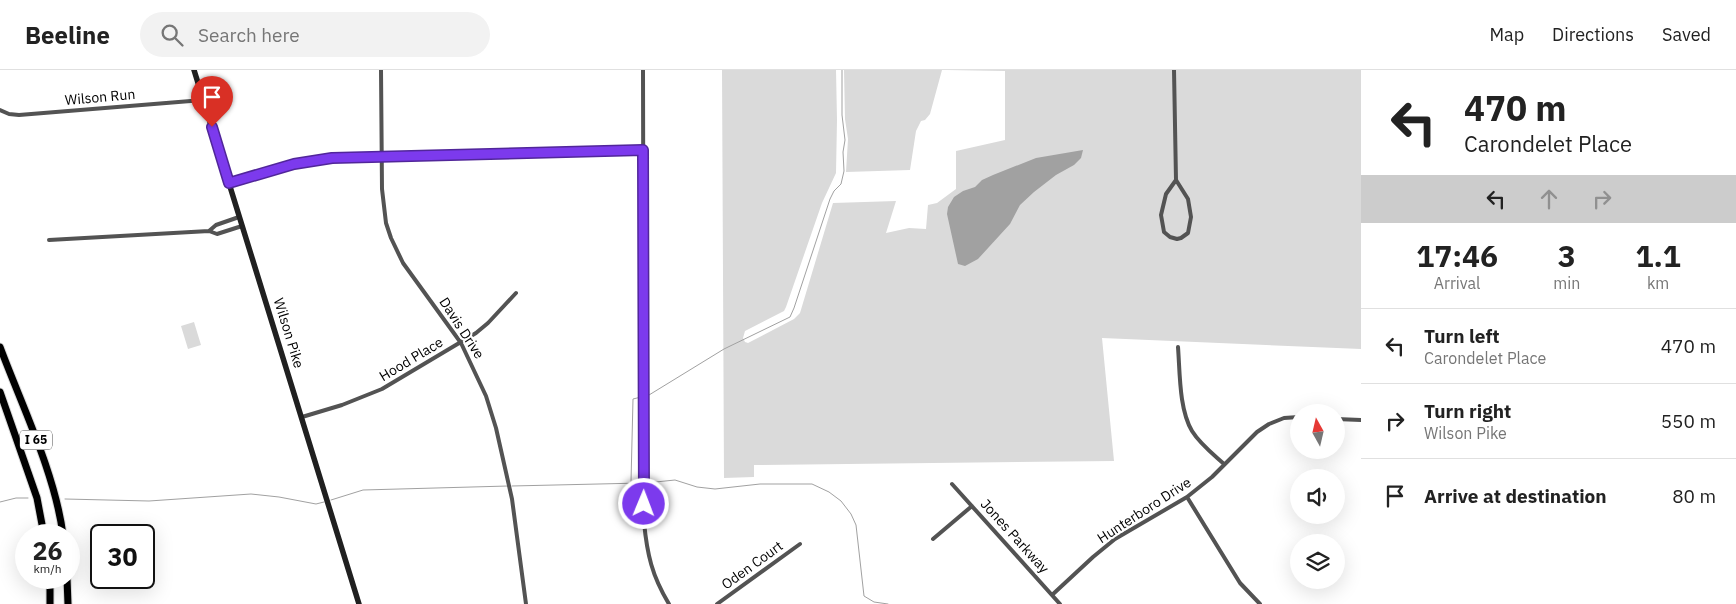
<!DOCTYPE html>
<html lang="en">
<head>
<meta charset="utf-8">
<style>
  body { margin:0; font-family:"IBM Plex Sans",sans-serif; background:#f2f2f2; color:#222; height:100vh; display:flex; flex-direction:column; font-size:19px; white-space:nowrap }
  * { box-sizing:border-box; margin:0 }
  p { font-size:16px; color:#767676 }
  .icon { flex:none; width:28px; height:28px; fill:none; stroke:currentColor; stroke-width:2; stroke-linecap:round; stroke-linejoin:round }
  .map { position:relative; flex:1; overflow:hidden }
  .sheet { display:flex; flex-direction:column; background:#fff; width:375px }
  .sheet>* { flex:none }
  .guide { background:#fff; color:#222; overflow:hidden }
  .needle { width:32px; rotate:352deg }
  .fabs { position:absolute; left:1290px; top:334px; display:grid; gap:10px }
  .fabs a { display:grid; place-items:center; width:55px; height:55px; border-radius:50%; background:#fff; box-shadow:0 5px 20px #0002; font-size:25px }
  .speed { position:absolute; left:15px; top:454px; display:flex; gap:10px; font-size:25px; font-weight:700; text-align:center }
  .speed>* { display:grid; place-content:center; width:65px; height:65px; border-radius:50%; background:#fff; box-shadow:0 5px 20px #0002; line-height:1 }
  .speed small { font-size:12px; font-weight:400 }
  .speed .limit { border:2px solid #111; border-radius:8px; background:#fff; color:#111 }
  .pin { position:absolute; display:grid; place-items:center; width:42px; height:42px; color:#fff; margin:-51px -21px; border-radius:50% 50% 50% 0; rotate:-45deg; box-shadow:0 0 5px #0007 }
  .pin .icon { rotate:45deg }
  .me { position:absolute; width:55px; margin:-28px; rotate:1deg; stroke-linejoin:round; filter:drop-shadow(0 0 4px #0008) }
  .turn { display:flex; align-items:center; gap:18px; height:105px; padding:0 20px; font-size:22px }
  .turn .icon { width:65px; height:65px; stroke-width:2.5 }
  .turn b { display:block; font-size:35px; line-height:42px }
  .lanes { display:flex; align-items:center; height:48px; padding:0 20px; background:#0003; justify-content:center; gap:25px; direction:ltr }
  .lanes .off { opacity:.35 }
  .eta { display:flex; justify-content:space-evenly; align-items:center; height:85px; text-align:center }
  .eta b { font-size:30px; font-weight:700; line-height:35px }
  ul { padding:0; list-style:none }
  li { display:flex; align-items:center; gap:15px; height:75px; padding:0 20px; border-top:1px solid #e0e0e0 }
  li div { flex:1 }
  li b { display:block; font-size:19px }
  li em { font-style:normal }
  header { display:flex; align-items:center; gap:30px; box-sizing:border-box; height:70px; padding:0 25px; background:#fff; border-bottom:1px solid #e0e0e0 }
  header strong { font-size:24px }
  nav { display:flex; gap:28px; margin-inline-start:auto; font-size:18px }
  .search { width:350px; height:45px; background:#f2f2f2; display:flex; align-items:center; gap:12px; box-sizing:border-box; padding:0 18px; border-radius:28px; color:#767676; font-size:19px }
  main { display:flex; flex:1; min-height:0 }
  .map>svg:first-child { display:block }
  .green { fill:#dadada }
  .water { fill:#a1a1a1 }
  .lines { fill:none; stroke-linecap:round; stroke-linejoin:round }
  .stream { stroke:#a1a1a1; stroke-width:1 }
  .motorway-casing { stroke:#dbdbdb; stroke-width:9 }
  .minor { stroke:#535353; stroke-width:4 }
  .secondary { stroke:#202020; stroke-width:5.5 }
  .motorway { stroke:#000; stroke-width:7 }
  .route-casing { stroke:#51269a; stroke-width:12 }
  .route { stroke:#7c3aed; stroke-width:9 }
  .labels { text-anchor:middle; stroke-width:4; stroke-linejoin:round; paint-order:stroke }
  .shield { fill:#fff; stroke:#4c4c4c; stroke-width:1 }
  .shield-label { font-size:12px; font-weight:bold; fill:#000 }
  .street-label { font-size:14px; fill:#000; stroke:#fff }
</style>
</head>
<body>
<header>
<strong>Beeline</strong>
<div class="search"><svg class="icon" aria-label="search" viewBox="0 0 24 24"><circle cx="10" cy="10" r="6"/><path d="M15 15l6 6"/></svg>Search here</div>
<nav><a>Map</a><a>Directions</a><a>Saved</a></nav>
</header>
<main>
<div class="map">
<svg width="1361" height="534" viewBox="0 0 1361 534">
  <rect width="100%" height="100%" fill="#fff"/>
  <!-- green -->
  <path class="green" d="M722,0H836L837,50L836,103L822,133L786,237L784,241L745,261L743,268L745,272L748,273L794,249L800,243L833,133L896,131L886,163L909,158L926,159L928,135L937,133L956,119V81L1005,70V1L947,0H1361V279L1102,268L1114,391L754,395V407L724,408Z
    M844,0H942L930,44L925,50L921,51L916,61L910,100L846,102L848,69L845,49Z
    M194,252L201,275L188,279L181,256Z"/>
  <!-- water -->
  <path class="water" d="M1083,80L1081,88L1074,95L1056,105L1034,122L1020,135L1010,154L978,189L965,196L958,194L947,144L948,137L954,127L963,121L975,117L982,110L993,105L1036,88Z"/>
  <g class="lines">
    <!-- stream -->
    <path class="stream" d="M631,412L633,329L649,325L724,279L790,247L794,238L830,129L834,121L841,114L844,101L843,82L845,70L842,45V0
      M646,413L675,410L697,417L715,419L760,414H812L829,422L841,431L851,444L856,455L864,526L874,532L888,534
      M512,416L642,413
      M65,429L149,431L251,424L279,427L316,434L324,432
      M331,430L363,420L508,416
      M0,432L16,428H28"/>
    <defs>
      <path id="motorway" d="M0,277C22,336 55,403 63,465
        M0,322L37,428L44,465
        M50,508V534
        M67,508L68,534"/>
    </defs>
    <!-- motorway casing -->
    <use href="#motorway" class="motorway-casing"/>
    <!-- minor -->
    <path class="minor" d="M381,0L382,119L386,153L391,168L403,193L461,273L486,326L496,358L512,429L526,534
      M643,0L644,452C647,484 652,506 669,534
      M1174,0L1176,110L1188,129L1191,147L1188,163L1181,168L1177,169L1170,167L1164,162L1161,145L1166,124L1176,110
      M0,40L9,44L19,45L203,30
      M229,113L294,94L332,88L643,80
      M239,147L216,155L209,161L217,164L242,156
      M49,170L209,161
      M1178,277C1180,303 1179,339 1192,361C1200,374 1213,384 1224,394
      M302,347L342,335L382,319L476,263L488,253L516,223
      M1336,349L1361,350
      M952,414L1060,534
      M1187,427L1240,513L1260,534
      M933,469L972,436
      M1052,525L1093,487L1115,469L1187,427L1212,407L1257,362L1269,354L1284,348L1299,347
      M717,534L800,474"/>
    <!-- secondary -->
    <path class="secondary" d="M194,0L359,534"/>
    <!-- motorway -->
    <use href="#motorway" class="motorway"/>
  </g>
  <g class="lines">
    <defs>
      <path id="route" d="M212,57L229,113L294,94L332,88L643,80L644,434"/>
    </defs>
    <!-- route casing -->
    <use href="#route" class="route-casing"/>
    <!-- route -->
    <use href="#route" class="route"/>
  </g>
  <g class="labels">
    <!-- shield labels -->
    <rect class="shield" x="20" y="360.5" width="32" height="19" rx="4"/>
    <g class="shield-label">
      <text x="36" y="374">I 65</text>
    </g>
    <!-- street labels -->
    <g class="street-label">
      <text transform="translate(100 27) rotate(-5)" y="5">Wilson Run</text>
      <text transform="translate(462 258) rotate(57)" y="5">Davis Drive</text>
      <text transform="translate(289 263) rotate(73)" y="5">Wilson Pike</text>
      <text transform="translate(411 289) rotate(-31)" y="5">Hood Place</text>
      <text transform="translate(1144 440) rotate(-33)" y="5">Hunterboro Drive</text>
      <text transform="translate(1015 466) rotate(48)" y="5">Jones Parkway</text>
      <text transform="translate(752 495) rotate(-36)" y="5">Oden Court</text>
    </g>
  </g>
</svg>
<div class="fabs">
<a><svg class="needle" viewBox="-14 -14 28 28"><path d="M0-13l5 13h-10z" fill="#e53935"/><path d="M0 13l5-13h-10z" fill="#767676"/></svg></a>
<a><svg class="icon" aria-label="sound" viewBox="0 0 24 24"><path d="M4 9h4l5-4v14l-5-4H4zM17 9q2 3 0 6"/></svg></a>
<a><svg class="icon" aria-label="layers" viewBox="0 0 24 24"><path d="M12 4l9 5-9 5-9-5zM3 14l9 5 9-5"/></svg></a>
</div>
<div class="speed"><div>26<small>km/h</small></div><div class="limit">30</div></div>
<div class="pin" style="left:212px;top:57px;background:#d93025"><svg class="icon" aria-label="arrive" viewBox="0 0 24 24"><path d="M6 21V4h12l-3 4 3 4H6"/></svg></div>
<svg class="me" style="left:644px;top:434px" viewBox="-20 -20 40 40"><circle r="17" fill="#7c3aed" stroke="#fff" stroke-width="3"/><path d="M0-11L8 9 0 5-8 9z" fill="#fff"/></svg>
</div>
<section class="sheet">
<div class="guide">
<div class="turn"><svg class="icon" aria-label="left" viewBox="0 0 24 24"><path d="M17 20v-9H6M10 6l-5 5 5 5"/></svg><div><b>470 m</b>Carondelet Place</div></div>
<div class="lanes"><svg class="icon" aria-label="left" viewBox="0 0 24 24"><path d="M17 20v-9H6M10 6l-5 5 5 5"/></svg><svg class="icon off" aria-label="ahead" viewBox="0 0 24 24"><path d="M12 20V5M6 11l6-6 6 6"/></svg><svg class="icon off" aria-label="right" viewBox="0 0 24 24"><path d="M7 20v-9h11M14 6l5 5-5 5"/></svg></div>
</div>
<div class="eta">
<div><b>17:46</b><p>Arrival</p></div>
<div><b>3</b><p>min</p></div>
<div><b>1.1</b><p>km</p></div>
</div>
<ul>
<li><svg class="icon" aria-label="left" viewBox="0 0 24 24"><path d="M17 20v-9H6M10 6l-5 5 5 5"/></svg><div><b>Turn left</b><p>Carondelet Place</p></div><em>470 m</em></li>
<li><svg class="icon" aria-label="right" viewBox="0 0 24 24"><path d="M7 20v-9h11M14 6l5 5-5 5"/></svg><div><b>Turn right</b><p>Wilson Pike</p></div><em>550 m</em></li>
<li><svg class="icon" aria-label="arrive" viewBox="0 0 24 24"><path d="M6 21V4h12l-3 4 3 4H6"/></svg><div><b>Arrive at destination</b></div><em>80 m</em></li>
</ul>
</section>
</main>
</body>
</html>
